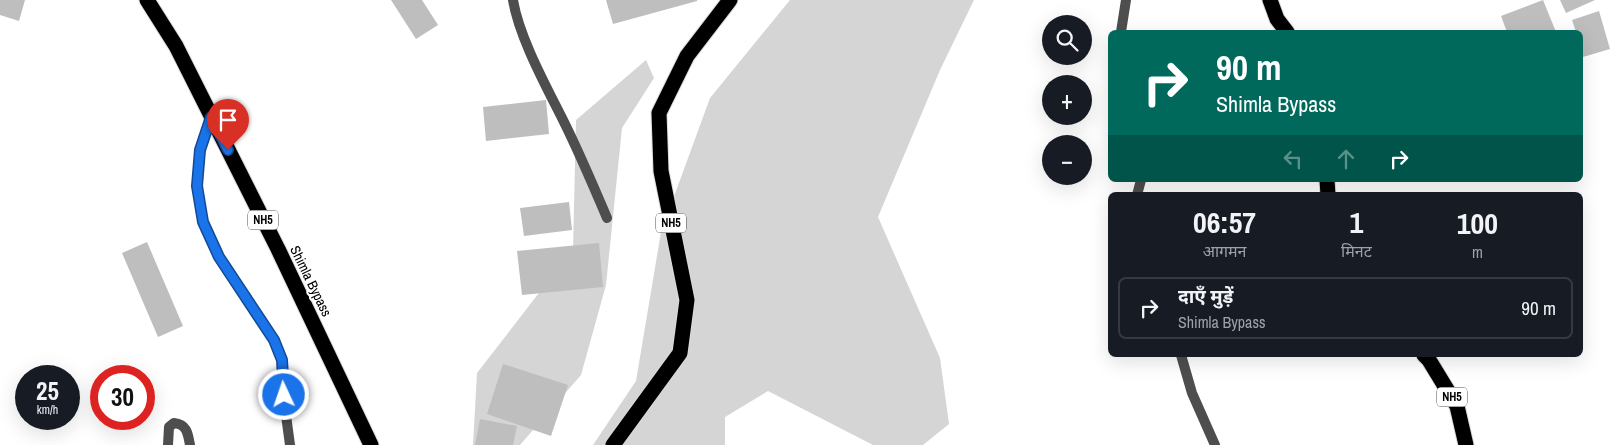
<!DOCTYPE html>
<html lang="hi">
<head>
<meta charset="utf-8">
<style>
  body { margin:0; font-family:"Archivo Narrow","Noto Sans Devanagari",sans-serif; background:#242831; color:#f1f3f6; height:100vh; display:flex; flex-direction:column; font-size:19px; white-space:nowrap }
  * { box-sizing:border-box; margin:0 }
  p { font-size:16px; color:#9ea1a6 }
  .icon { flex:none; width:28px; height:28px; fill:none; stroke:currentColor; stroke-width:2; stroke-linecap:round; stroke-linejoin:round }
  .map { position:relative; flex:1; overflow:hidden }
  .panel { position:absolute; left:1108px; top:192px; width:475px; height:165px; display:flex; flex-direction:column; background:#171b24; border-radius:8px; box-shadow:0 5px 20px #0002 }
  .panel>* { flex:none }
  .guide { position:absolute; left:1108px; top:30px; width:475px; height:152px; border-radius:8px; box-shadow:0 5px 20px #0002; background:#00695c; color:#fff; overflow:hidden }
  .buttons { position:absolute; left:1042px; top:15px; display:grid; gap:10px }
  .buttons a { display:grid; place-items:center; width:50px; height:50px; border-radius:50%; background:#171b24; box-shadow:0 5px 20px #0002; font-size:25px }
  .speed { position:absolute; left:15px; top:365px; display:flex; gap:10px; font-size:25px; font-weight:700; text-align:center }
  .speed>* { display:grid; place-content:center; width:65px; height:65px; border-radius:50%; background:#171b24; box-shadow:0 5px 20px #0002; line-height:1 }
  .speed small { font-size:12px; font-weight:400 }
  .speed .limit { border:8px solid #d22; background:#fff; color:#111 }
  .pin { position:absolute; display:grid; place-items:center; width:42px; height:42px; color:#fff; margin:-51px -21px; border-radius:50% 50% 50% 0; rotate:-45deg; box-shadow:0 0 5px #0007 }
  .pin .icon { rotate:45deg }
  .me { position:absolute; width:55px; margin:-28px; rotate:357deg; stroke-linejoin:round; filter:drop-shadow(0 0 4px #0008) }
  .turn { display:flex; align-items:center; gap:18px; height:105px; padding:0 25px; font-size:22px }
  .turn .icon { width:65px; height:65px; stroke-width:2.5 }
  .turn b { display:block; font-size:35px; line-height:42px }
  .lanes { display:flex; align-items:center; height:48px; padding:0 25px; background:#0003; justify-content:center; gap:25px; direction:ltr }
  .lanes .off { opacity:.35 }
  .eta { display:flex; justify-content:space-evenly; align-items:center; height:85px; text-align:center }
  .eta b { font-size:30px; font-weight:700; line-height:35px }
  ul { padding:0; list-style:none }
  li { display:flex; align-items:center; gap:15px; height:62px; margin:0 10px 8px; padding:0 15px; border:2px solid #363941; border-radius:8px }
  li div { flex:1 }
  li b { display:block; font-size:19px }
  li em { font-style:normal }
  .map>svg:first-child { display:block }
  .green { fill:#d5d5d5 }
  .building { fill:#bebebe }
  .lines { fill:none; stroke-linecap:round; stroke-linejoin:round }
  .highway-casing { stroke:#dbdbdb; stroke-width:17 }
  .street { stroke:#4e4e4e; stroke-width:10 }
  .highway { stroke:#000; stroke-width:15 }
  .route-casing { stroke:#114b97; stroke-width:12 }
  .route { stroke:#1a73e8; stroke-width:9 }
  .labels { text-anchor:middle; stroke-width:4; stroke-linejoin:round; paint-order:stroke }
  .shield { fill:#fff; stroke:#4c4c4c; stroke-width:1 }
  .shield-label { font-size:12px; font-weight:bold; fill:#000 }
  .street-label { font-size:14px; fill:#000; stroke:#fff }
</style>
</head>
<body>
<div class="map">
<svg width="1613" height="445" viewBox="0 0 1613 445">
  <rect width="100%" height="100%" fill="#fff"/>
  <!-- green -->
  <path class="green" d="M790,0H974L940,70L878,217L940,358L949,424L923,445H873L768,391L725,417V445H593L636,381L661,232L710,98Z
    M646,60L654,78L622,128L606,285L581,375L520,445H473L477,373L573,249L576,120Z"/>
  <!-- building -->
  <path class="building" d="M0,0H25L19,21L0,15Z
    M391,0H422L438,25L416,39Z
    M606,0H697V1L613,24Z
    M1543,0L1556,32H1507L1501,16Z
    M1560,0H1595L1566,13Z
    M1599,11L1610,49L1583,57L1580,46V32H1576L1572,20Z
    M546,100L549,134L486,141L483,107Z
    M569,202L572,230L524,236L520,208Z
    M147,242L183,326L158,337L122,253Z
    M599,243L603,287L522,295L517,251Z
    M503,364L568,385L551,436L487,414Z
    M480,419L517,426L513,445H475Z"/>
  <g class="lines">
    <defs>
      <path id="highway" d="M147,0L176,46L278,249L371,445
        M1270,0L1277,19L1287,32
        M1327,180L1328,195
        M1424,355L1429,360L1457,406L1466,445
        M613,445L680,353L687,300L661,171L659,113L687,56L730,0"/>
    </defs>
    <!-- highway casing -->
    <use href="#highway" class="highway-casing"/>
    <!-- street -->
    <path class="street" d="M513,0C519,37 546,86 563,120C579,152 593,185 607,218
      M1121,32L1126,0
      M211,117L200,151L197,186L203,222L219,257L274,340L282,361L285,408L290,445
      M1137,195L1141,180
      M1181,355L1192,393L1215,445
      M168,445L169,427L174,423C187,424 188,434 190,445"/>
    <!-- highway -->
    <use href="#highway" class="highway"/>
  </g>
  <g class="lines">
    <defs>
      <path id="route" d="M228,150L211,117L200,150L197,186L203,222L219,257L274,340L282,360L284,395"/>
    </defs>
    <!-- route casing -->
    <use href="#route" class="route-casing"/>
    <!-- route -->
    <use href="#route" class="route"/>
  </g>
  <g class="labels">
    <!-- shield labels -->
    <g class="shield">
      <rect x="248" y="210.5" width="30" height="19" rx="4"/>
      <rect x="656" y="213.5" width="30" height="19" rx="4"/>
      <rect x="1437" y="387.5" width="30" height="19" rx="4"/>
    </g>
    <g class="shield-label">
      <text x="263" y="224">NH5</text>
      <text x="671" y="227">NH5</text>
      <text x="1452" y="401">NH5</text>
    </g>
    <!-- street labels -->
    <g class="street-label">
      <text transform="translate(311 281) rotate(64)" y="5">Shimla Bypass</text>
    </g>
  </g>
</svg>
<div class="buttons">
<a><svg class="icon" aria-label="search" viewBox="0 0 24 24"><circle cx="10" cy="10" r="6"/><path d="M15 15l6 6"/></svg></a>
<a>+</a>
<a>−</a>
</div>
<div class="speed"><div>25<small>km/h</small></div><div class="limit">30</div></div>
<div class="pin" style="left:228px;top:150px;background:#d93025"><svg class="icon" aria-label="arrive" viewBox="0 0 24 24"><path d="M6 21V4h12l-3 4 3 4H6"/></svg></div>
<svg class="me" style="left:284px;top:395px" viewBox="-20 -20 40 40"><circle r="17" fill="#1a73e8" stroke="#fff" stroke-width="3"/><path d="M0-11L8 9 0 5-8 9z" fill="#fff"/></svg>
<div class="guide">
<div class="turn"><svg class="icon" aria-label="right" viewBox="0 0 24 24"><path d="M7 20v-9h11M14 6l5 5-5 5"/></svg><div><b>90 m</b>Shimla Bypass</div></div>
<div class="lanes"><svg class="icon off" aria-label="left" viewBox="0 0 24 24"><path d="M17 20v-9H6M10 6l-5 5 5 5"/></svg><svg class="icon off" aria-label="ahead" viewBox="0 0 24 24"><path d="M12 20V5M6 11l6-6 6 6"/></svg><svg class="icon" aria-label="right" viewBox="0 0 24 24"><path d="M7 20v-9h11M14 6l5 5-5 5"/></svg></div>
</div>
<section class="panel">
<div class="eta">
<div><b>06:57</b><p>आगमन</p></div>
<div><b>1</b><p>मिनट</p></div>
<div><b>100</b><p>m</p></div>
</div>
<ul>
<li><svg class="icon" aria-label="right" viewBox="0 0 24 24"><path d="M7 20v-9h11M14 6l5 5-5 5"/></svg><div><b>दाएँ मुड़ें</b><p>Shimla Bypass</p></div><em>90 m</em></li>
</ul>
</section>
</div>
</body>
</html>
